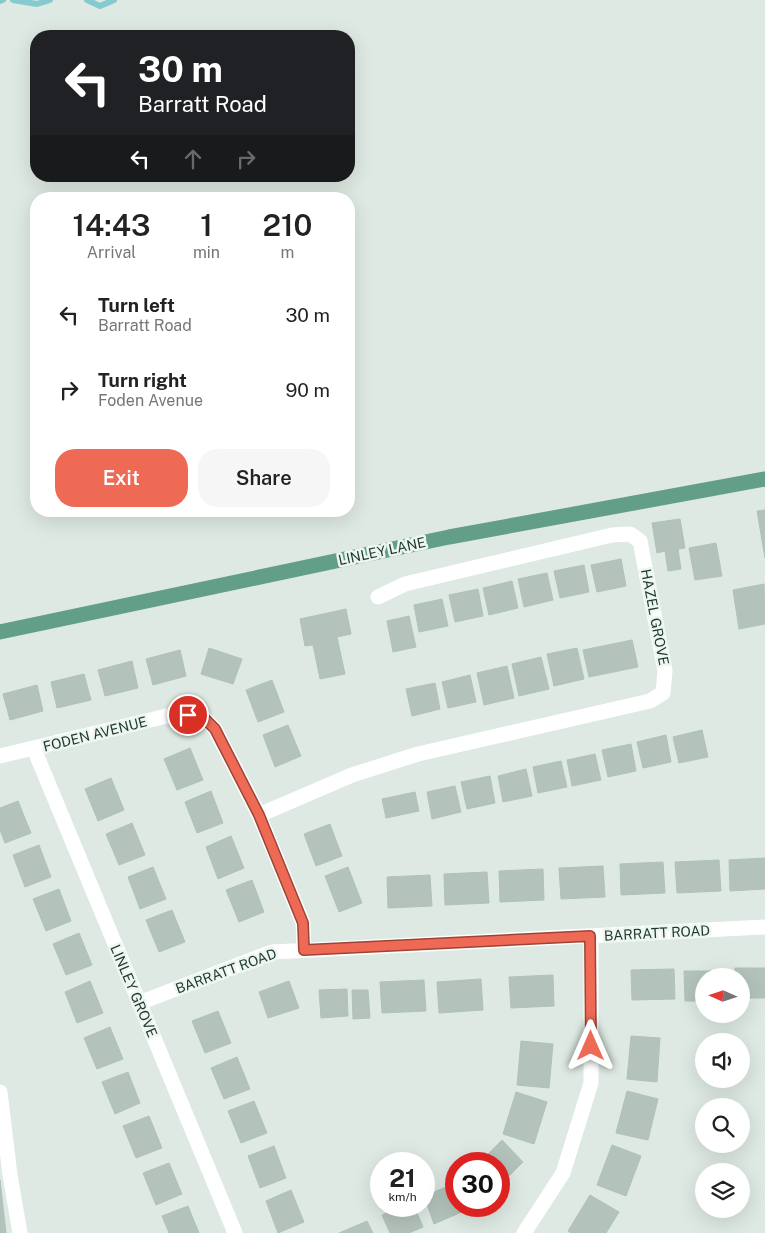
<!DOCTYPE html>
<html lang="en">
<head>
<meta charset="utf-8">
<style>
  body { margin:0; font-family:"Public Sans",sans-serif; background:#f6f6f6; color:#222; height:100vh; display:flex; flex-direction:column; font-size:19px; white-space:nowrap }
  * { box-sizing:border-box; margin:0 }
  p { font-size:16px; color:#767676 }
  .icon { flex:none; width:28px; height:28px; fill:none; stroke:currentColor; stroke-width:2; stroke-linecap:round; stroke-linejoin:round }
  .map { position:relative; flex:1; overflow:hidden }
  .side { position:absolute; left:30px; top:192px; width:325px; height:325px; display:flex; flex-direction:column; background:#fff; border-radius:20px; box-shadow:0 5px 20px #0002 }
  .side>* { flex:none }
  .guide { position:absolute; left:30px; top:30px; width:325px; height:152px; border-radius:20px; box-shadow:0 5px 20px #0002; background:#202124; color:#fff; overflow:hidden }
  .needle { width:32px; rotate:273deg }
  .controls { position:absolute; left:695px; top:968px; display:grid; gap:10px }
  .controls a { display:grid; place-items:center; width:55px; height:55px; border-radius:50%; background:#fff; box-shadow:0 5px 20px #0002; font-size:25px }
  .speed { position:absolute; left:370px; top:1152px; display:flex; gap:10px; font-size:25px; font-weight:700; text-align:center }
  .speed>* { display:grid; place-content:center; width:65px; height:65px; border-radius:50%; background:#fff; box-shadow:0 5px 20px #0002; line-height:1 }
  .speed small { font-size:12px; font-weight:400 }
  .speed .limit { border:8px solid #d22; background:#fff; color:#111 }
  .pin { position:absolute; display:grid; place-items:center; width:42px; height:42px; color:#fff; margin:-21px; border:2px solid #fff; border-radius:50%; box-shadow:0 1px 5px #0007 }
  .me { position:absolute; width:55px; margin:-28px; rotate:0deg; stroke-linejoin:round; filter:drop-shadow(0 0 4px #0008) }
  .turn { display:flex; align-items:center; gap:18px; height:105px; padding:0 25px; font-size:22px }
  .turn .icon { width:65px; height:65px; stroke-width:2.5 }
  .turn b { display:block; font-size:35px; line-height:42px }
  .lanes { display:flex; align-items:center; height:48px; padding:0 25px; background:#0003; justify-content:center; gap:25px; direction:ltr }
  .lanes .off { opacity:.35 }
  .eta { display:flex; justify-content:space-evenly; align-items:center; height:85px; text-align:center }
  .eta b { font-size:30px; font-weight:600; line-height:35px }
  .action { display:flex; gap:10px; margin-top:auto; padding:10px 25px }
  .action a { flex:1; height:58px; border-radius:20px; background:#ef6a55; color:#fff; font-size:20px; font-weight:600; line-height:58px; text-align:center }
  .action a+a { background:#f6f6f6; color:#222 }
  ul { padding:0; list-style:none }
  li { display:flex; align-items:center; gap:15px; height:75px; padding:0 25px }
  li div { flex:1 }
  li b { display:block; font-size:19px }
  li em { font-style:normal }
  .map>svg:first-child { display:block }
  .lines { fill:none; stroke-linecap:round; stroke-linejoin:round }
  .stream { stroke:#85cace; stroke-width:6 }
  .building { fill:#b3c3bb; stroke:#b0c2b9 }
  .minor { stroke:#fff; stroke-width:15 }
  .major { stroke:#629e88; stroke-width:15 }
  .route-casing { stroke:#9b4537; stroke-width:12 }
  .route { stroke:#ef6a55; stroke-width:9 }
  .labels { text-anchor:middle; stroke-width:5; stroke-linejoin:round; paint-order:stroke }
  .street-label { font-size:14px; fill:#1f382e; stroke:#edf6f0 }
</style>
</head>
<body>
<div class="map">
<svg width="765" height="1233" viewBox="0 0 765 1233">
  <rect width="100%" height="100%" fill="#dde9e2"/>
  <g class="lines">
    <!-- stream -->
    <path class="stream" d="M13,0L37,4L50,0
      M87,0L100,6L114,0
      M0,1L3,0"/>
  </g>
  <!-- building -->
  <path class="building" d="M765,510V558L757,511Z
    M680,519L685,548L678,549L681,569L668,571L665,551L657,553L652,523Z
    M716,543L722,576L695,580L689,548Z
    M621,559L626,586L597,592L591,565Z
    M584,565L589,592L560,598L554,571Z
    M547,573L553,600L524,607L518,579Z
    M512,581L518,608L489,615L483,588Z
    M764,584L765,624L739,629L733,590Z
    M478,589L483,616L455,622L449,595Z
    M442,599L448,626L419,632L414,605Z
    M346,609L351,634L337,637L345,674L320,679L313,645L305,646L300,619Z
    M409,616L416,647L393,652L387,621Z
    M632,640L638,667L589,677L583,650Z
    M209,648L242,659L233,684L201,674Z
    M577,648L584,679L554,686L547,654Z
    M180,650L186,676L153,685L146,659Z
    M541,657L549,689L519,696L512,664Z
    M132,661L138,688L105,696L98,670Z
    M507,666L514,698L484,705L477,673Z
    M84,674L91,700L57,708L51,682Z
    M470,675L476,702L448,708L442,682Z
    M272,680L284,712L258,722L246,690Z
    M435,683L440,709L412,716L406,689Z
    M37,685L43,711L10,720L3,694Z
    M288,725L301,756L275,767L263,735Z
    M702,730L708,757L679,763L673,737Z
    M666,735L671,762L643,768L637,742Z
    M631,744L636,771L608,777L602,750Z
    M190,748L203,780L177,790L164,759Z
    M595,754L601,780L572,786L567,760Z
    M561,761L567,787L538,793L533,767Z
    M526,769L532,796L503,802L498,776Z
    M490,776L495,803L467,809L461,782Z
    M111,778L124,810L98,821L85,789Z
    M455,786L461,812L432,819L427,792Z
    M211,791L223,823L197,833L185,802Z
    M415,792L419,811L386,818L382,799Z
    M18,801L31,833L5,843L0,830V808Z
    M132,823L145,855L119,865L106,834Z
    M330,824L342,856L316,866L304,834Z
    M231,836L244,868L218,879L206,847Z
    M39,845L51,877L25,887L13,855Z
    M765,858V889L730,891L729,860Z
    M719,860L721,891L677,893L675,862Z
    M663,862L665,893L621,895L620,864Z
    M603,866L605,897L561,899L559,868Z
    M153,867L166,899L140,909L128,877Z
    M348,867L362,903L339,912L325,876Z
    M543,869L544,900L500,902L499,871Z
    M487,872L489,903L445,905L444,874Z
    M430,875L432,906L388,908L387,877Z
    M252,880L264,912L239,922L226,890Z
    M59,889L71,921L46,931L33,899Z
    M172,910L185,942L159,952L146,920Z
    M79,933L92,965L66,975L53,944Z
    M735,968H756L757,998H741V976H735Z
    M756,968H765V998H757Z
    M674,969L675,999L632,1000L631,970Z
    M727,970V976H706V971Z
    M684,971H706V976H704V1001H685Z
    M553,975L554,1006L511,1008L509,977Z
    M481,979L483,1010L439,1013L437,982Z
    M424,980L426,1011L382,1013L380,982Z
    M90,981L103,1013L77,1023L65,992Z
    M289,981L299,1008L268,1018L259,992Z
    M347,989L348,1016L321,1018L319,990Z
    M352,990H368L370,1018L353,1019Z
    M218,1011L231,1043L205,1053L192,1021Z
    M110,1027L123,1059L97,1069L84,1038Z
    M631,1036L660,1038L657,1082L627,1079Z
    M521,1041L553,1044L549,1088L517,1085Z
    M237,1057L250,1089L224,1099L211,1068Z
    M128,1072L140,1103L115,1114L102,1082Z
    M627,1091L658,1099L648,1140L616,1133Z
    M516,1092L547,1102L534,1144L503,1134Z
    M254,1101L267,1133L241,1143L228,1111Z
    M149,1116L162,1148L136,1158L123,1126Z
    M502,1140L523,1162L499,1186V1164H478Z
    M612,1145L641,1156L626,1196L597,1185Z
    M274,1146L286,1178L260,1188L248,1156Z
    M169,1163L182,1194L156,1205L143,1173Z
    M0,1180L6,1233H0Z
    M456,1183V1206L473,1207L434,1224L424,1196Z
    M291,1190L304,1222L278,1233L266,1201Z
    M590,1195L619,1212L606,1233H571L568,1231Z
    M188,1206L199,1233H169L162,1216Z
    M403,1206H414L423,1227L409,1233H390L382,1215Z
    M367,1221L373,1233H339Z"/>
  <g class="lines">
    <!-- minor -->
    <path class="minor" d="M34,749L235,1233
      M0,756L175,714L202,716L215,729L259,815L303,923L304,950
      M259,815L352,775L418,754L650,701L663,693L665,671L640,541L630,534L612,535L405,584L378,597
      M139,1003L272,952L765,927
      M0,1092L10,1175L20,1233
      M524,1233L563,1173L591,1083V936"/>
    <!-- major -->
    <path class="major" d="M0,632L449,537L765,479"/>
  </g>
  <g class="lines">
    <defs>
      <path id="route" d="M188,715L202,716L215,729L259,815L303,923L304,950L590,936L591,1046"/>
    </defs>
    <!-- route casing -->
    <use href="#route" class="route-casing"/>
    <!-- route -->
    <use href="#route" class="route"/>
  </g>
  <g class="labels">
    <!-- street labels -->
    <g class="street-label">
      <text transform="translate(382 551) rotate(-12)" y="5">LINLEY LANE</text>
      <text transform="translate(655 617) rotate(79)" y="5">HAZEL GROVE</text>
      <text transform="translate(95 734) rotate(-14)" y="5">FODEN AVENUE</text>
      <text transform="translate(657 933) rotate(-3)" y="5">BARRATT ROAD</text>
      <text transform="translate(226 971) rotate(-20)" y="5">BARRATT ROAD</text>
      <text transform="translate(134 991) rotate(67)" y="5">LINLEY GROVE</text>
    </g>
  </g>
</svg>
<div class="controls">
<a><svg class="needle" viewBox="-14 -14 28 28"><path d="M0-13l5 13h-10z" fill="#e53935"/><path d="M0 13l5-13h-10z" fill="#767676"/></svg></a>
<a><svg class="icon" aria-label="sound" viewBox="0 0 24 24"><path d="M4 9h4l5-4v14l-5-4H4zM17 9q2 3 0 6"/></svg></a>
<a><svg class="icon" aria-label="search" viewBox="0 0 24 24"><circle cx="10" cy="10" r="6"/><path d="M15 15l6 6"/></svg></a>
<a><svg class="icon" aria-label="layers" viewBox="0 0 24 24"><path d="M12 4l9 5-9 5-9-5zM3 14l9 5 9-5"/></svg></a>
</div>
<div class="speed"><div>21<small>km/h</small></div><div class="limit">30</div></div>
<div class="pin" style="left:188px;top:715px;background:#d93025"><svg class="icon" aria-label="arrive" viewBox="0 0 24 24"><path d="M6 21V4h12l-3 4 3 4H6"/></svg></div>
<svg class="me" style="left:591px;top:1046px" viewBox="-20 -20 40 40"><path d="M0-17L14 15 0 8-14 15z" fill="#ef6a55" stroke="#fff" stroke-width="4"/></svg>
<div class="guide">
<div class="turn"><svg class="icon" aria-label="left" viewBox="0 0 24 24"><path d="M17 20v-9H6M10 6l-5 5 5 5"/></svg><div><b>30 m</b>Barratt Road</div></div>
<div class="lanes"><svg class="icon" aria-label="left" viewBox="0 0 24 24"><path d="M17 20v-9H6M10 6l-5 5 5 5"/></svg><svg class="icon off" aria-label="ahead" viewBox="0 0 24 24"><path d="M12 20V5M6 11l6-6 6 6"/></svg><svg class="icon off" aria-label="right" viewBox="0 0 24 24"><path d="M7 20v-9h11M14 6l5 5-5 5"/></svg></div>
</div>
<section class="side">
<div class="eta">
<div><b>14:43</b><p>Arrival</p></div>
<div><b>1</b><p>min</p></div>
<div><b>210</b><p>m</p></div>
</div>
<ul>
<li><svg class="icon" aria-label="left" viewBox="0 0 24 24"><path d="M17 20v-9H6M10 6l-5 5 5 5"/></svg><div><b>Turn left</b><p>Barratt Road</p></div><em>30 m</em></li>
<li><svg class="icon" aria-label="right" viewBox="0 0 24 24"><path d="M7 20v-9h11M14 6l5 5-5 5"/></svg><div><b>Turn right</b><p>Foden Avenue</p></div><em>90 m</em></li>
</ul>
<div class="action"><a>Exit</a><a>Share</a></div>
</section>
</div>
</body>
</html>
